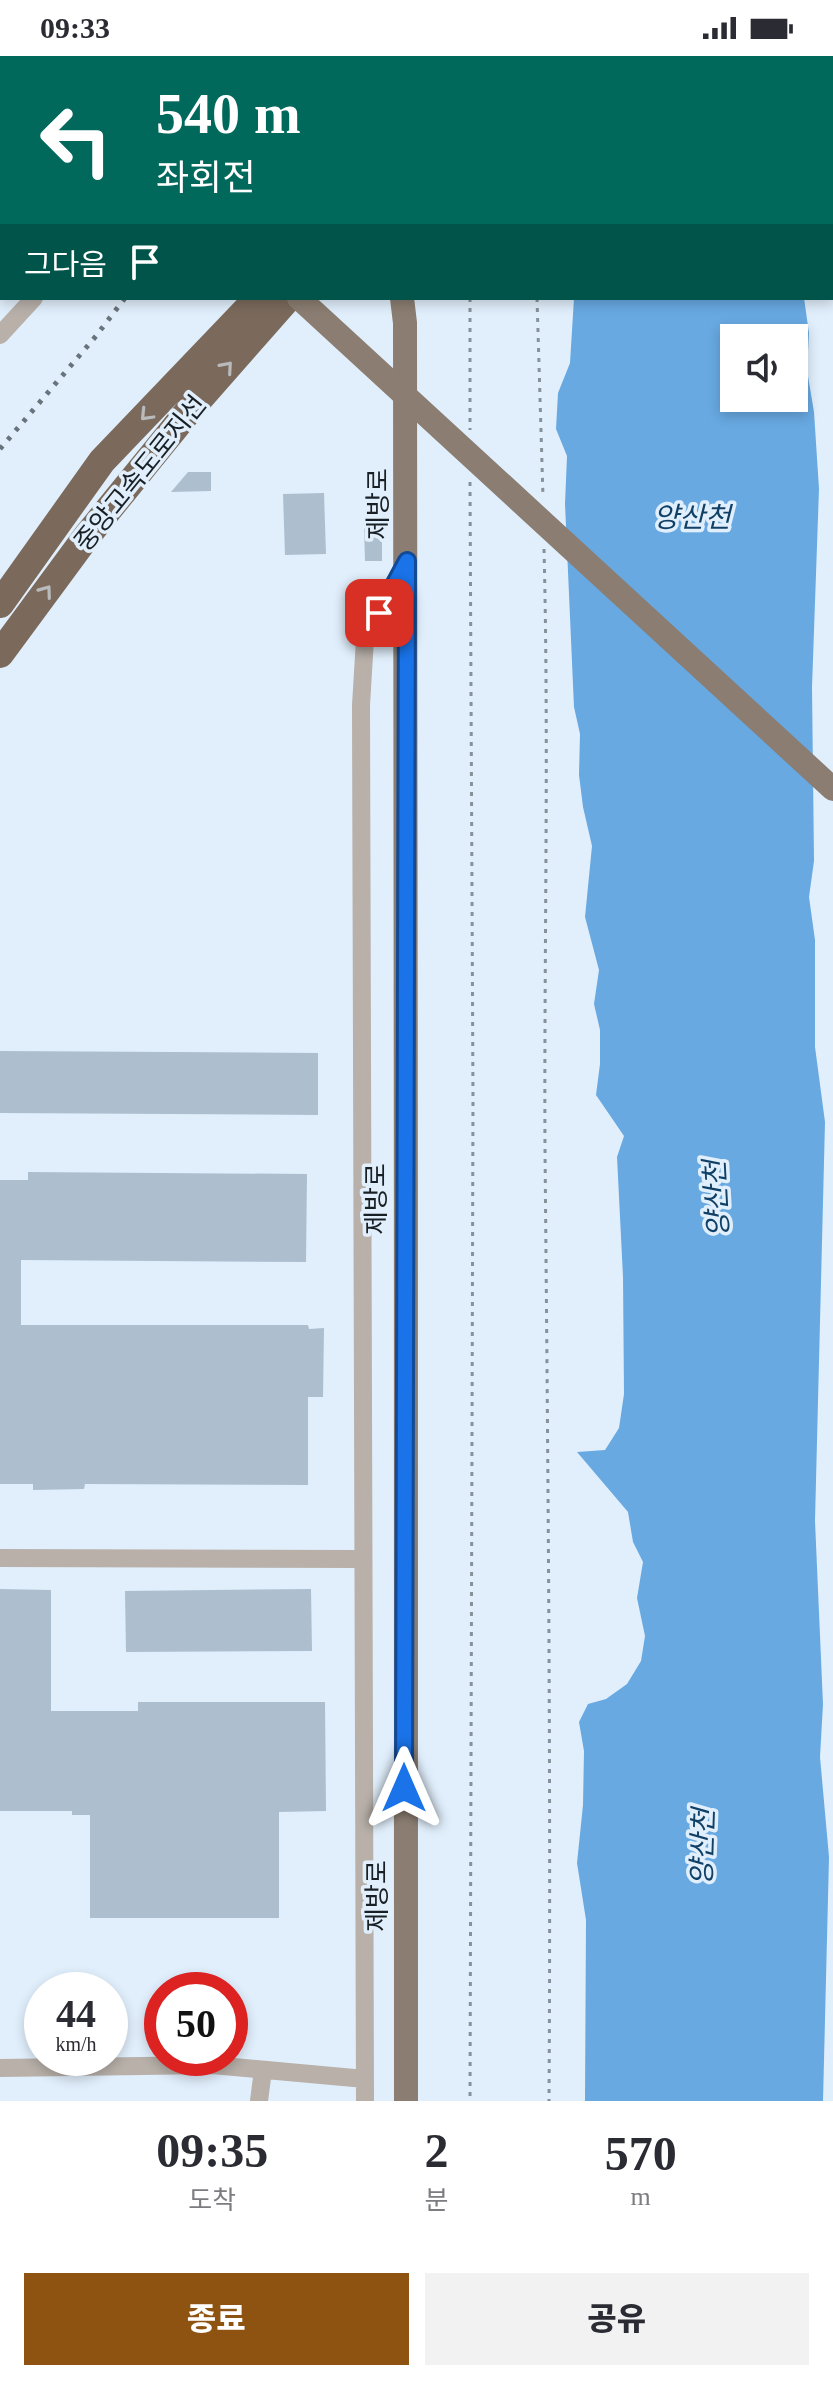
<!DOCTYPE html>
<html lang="ko">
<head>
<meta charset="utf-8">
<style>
  body { margin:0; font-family:"Times New Roman","Noto Sans KR",serif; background:#f2f2f3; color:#2b2b33; height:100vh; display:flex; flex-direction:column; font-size:30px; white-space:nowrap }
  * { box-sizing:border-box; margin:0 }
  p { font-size:26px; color:#7c7c81 }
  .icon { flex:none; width:44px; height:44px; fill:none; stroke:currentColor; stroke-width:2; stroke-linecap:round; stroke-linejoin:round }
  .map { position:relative; height:2045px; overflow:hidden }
  .panel { display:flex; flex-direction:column; background:#fff; flex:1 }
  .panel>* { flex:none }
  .banner { position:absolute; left:0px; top:0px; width:834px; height:244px; box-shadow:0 4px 12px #0003; background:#00695c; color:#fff; overflow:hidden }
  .tools { position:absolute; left:720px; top:268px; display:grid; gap:16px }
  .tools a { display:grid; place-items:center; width:88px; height:88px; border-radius:0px; background:#fff; box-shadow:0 4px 12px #0003; font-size:40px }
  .speed { position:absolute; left:24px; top:1916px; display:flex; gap:16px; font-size:40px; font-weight:700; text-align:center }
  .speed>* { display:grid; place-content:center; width:104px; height:104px; border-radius:50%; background:#fff; box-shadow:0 4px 12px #0003; line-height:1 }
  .speed small { font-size:20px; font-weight:400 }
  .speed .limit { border:12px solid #d22; background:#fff; color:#111 }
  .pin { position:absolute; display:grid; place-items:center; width:68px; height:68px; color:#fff; margin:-34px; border-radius:16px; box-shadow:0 4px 12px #0006 }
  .me { position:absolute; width:88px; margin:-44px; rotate:0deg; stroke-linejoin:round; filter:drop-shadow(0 0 6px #0008) }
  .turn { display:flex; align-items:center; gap:28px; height:168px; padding:0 24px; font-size:36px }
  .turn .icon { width:104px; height:104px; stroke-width:2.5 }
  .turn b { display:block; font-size:56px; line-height:68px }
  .then { display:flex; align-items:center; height:76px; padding:0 24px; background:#0003; gap:16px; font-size:30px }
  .eta { display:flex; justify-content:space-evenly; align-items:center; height:136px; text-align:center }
  .eta b { font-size:48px; font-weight:800; line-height:56px }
  .cta { display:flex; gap:16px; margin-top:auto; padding:16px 24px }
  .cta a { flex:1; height:92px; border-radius:0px; background:#8e5310; color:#fff; font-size:32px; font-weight:800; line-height:92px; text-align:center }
  .cta a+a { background:#f2f2f3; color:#2b2b33 }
  .status { display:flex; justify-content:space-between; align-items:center; height:56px; padding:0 40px; background:#fff; direction:ltr }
  .status svg { height:22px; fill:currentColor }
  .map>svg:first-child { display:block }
  .water { fill:#68a9e2; fill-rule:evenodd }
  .building { fill:#adbecf }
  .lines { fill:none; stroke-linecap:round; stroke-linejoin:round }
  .path { stroke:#86919a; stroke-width:3; stroke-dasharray:4 6; stroke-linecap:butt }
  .minor { stroke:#b8b0a9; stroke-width:18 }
  .major { stroke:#8b7d71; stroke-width:24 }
  .highway { stroke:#7b6a5c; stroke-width:28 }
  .rail { stroke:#69737b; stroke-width:5; stroke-dasharray:4 8; stroke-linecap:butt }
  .major-bridge { stroke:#8b7d71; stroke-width:24 }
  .oneway { stroke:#b8babc }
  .route-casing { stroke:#114b97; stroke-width:20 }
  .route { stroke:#1a73e8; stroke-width:14 }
  .labels { text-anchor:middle; stroke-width:7; stroke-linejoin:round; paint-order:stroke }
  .street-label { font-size:26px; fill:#192025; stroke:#e1effc }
  .water-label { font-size:28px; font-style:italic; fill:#104066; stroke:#e1effc }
</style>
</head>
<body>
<div class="status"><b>09:33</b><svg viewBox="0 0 49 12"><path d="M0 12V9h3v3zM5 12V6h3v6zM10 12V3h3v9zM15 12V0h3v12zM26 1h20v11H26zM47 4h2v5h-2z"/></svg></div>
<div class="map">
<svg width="833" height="2045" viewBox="0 0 833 2045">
  <rect width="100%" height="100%" fill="#e1effc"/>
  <!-- water -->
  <path class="water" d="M574,242H804L809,277L807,314L814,356L819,433L812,631L814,805L809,841L815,884V991L825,1066L815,1465L823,1648L820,1701L829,1801L823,2045H585L586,1864L577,1807L583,1749L584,1695L579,1666L588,1648L606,1643L627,1628L641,1605L645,1580L637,1542L643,1506L633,1486L628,1456L577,1396L605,1394L619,1372L624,1338L623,1221L617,1101L624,1080L596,1039L600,1008V974L594,948L599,914L585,861L592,790L583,751L579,719L580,678L574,651L565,448L567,400L556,373L558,337L570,307ZM734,282H794V342H734Z"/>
  <!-- building -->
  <path class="building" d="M188,416H211V435L171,436Z
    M324,437L326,498L285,499L283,438Z
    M364,471L382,472V505H365Z
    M0,995L318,997V1059L0,1057Z
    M28,1116L307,1118L306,1206L21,1204V1269H308L309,1273L324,1272L323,1341H308V1429L85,1428L84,1433L33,1434V1428H0V1124H28Z
    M0,1533L51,1534V1655H138V1646H325L326,1755L279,1756V1862H90V1759H72V1755H0Z
    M311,1533L312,1595L126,1596L125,1535Z"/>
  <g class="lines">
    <!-- path -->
    <path class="path" d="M558,0V2
      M443,2L444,0
      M470,242V374
      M537,242L543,441
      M470,426L473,1043L470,2045
      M544,493C549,693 544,893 545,1093C548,1411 551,1728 549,2045"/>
    <!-- minor -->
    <path class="minor" d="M73,0L75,2
      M205,2L206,0
      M0,38L2,40
      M0,279L34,242
      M0,1502L363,1503
      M0,2012L212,2009L365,2023
      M259,2045L263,2014
      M365,2045L361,649L365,583L406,506"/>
    <!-- major -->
    <path class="major" d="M21,0L23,2
      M255,0L257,2
      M402,242L405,267C409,860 403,1452 406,2045"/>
    <!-- highway -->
    <path class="highway" d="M491,2L493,0
      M525,2L527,0
      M0,548L102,405L258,242
      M0,598L87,480L186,358L288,242"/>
    <!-- rail -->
    <path class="rail" d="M275,2L276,0
      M0,393L96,280L125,242"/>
    <!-- major-bridge -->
    <path class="major-bridge" d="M299,242L833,733"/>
  </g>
  <!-- one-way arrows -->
  <defs><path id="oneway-chevron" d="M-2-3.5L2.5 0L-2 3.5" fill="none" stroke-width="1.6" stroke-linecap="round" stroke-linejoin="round" transform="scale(2)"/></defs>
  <g class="oneway">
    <use href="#oneway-chevron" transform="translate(227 311) rotate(-49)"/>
    <use href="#oneway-chevron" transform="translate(146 359) rotate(134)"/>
    <use href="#oneway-chevron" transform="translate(46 535) rotate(-54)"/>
  </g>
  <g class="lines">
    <defs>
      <path id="route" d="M379,557L407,505L404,1732"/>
    </defs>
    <!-- route casing -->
    <use href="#route" class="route-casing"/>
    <!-- route -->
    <use href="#route" class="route"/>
  </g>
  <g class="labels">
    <!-- street labels -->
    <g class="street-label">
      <text transform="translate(140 417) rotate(-51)" y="9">중앙고속도로지선</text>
      <text transform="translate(378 448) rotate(-90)" y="9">제방로</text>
      <text transform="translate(376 1143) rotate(-90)" y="9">제방로</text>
      <text transform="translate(377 1840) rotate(-90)" y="9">제방로</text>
    </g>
    <!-- water labels -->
    <g class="water-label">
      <text x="692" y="471">양산천</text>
      <text transform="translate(716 1143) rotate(-93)" y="10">양산천</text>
      <text transform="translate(702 1791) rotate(-88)" y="10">양산천</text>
    </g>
  </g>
</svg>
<div class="tools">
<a><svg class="icon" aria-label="sound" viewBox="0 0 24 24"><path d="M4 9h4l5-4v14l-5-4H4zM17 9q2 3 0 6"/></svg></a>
</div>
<div class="speed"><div>44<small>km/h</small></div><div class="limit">50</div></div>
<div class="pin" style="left:379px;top:557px;background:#d93025"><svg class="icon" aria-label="arrive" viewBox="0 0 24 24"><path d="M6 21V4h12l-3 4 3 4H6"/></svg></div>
<svg class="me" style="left:404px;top:1732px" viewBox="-20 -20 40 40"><path d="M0-17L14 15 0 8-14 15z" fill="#1a73e8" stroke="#fff" stroke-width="4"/></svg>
<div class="banner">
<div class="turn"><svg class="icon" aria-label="left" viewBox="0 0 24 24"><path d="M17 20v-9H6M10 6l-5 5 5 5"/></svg><div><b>540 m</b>좌회전</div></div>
<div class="then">그다음<svg class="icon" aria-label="arrive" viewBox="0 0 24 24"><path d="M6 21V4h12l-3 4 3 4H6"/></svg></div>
</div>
</div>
<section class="panel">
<div class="eta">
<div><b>09:35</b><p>도착</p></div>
<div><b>2</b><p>분</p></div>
<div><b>570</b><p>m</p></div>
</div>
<div class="cta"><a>종료</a><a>공유</a></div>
</section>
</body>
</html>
